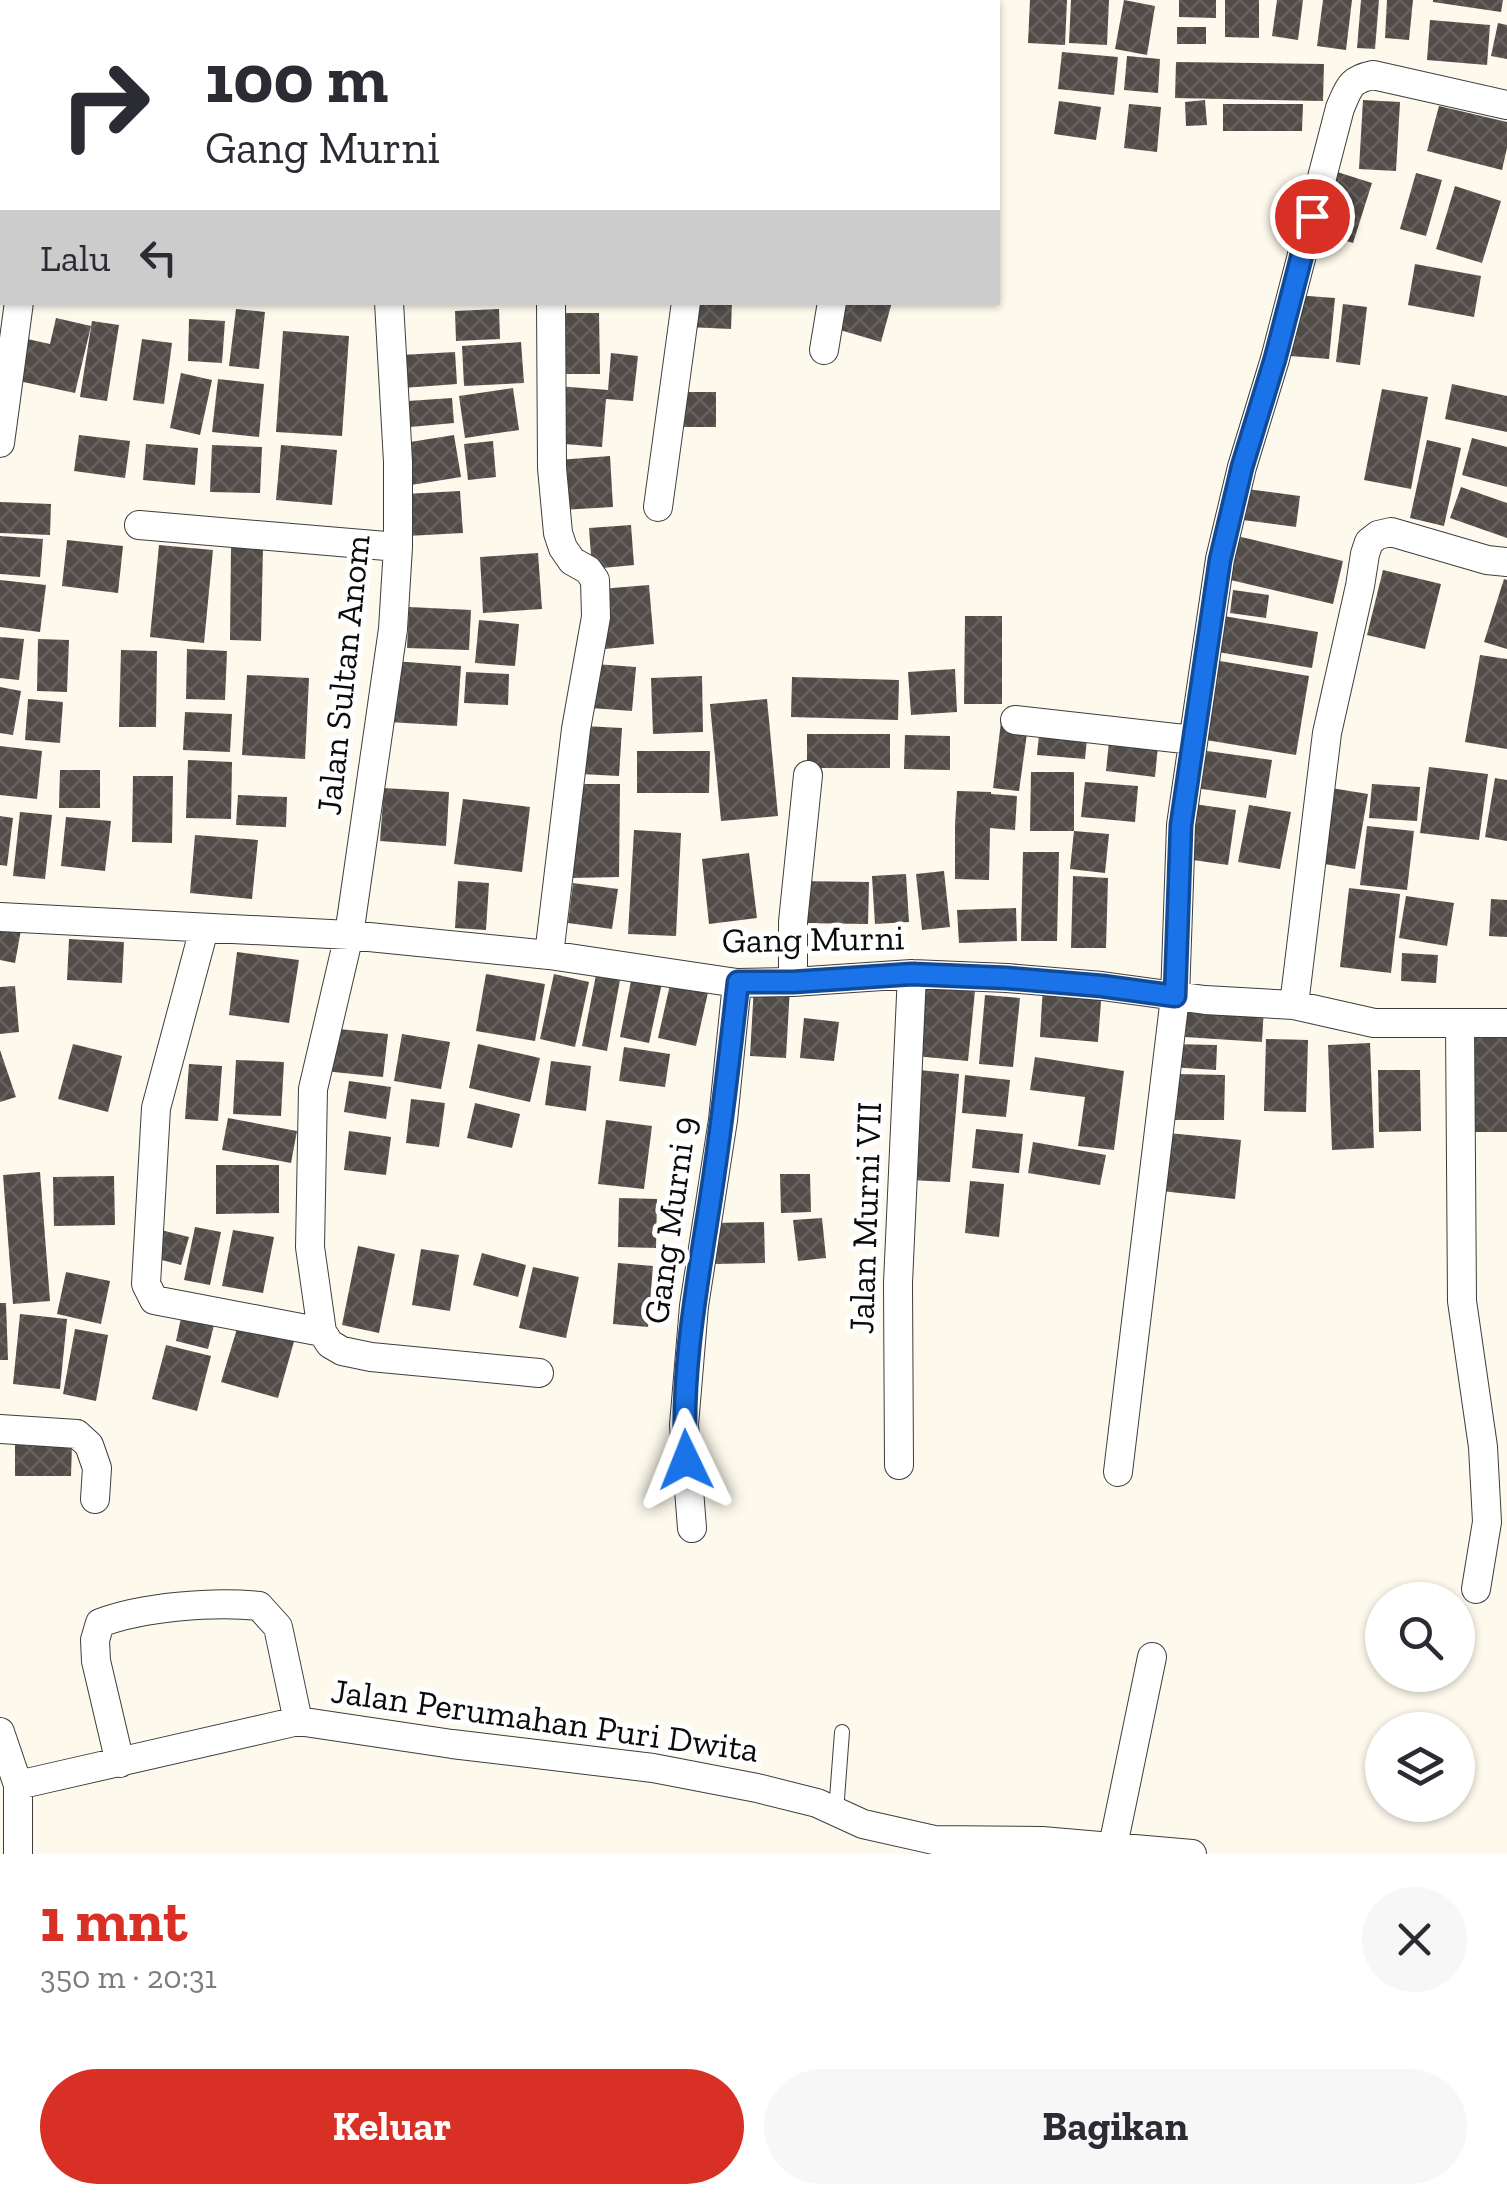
<!DOCTYPE html>
<html lang="id">
<head>
<meta charset="utf-8">
<style>
  body { margin:0; font-family:"Zilla Slab",serif; background:#f7f7f7; color:#2b2b33; height:100vh; display:flex; flex-direction:column; font-size:38px; white-space:nowrap }
  * { box-sizing:border-box; margin:0 }
  p { font-size:32px; color:#7c7c81 }
  .icon { flex:none; width:55px; height:55px; fill:none; stroke:currentColor; stroke-width:2; stroke-linecap:round; stroke-linejoin:round }
  .map { position:relative; height:1854px; overflow:hidden }
  .sheet { display:flex; flex-direction:column; background:#fff; flex:1 }
  .sheet>* { flex:none }
  .hud { position:absolute; left:0px; top:0px; width:1000px; height:305px; box-shadow:0 2px 8px #0004; background:#fff; color:#2b2b33; overflow:hidden }
  .buttons { position:absolute; left:1365px; top:1582px; display:grid; gap:20px }
  .buttons a { display:grid; place-items:center; width:110px; height:110px; border-radius:50%; background:#fff; box-shadow:0 2px 8px #0004; font-size:50px }
  .pin { position:absolute; display:grid; place-items:center; width:85px; height:85px; color:#fff; margin:-42px; border:5px solid #fff; border-radius:50%; box-shadow:0 2px 10px #0007 }
  .me { position:absolute; width:110px; margin:-55px; rotate:358deg; stroke-linejoin:round; filter:drop-shadow(0 0 8px #0008) }
  .turn { display:flex; align-items:center; gap:35px; height:210px; padding:0 40px; font-size:45px }
  .turn .icon { width:130px; height:130px; stroke-width:2.5 }
  .turn b { display:block; font-size:70px; line-height:85px }
  .then { display:flex; align-items:center; height:95px; padding:0 40px; background:#0003; gap:20px; font-size:38px }
  .round { display:grid; place-items:center; flex:none; width:105px; height:105px; border-radius:52px; background:#f7f7f7 }
  .headline { display:flex; align-items:center; justify-content:space-between; height:170px; padding:0 40px }
  h1 { font-size:60px; font-weight:800; line-height:75px; color:#d93025 }
  .button { display:flex; gap:20px; margin-top:auto; padding:20px 40px }
  .button a { flex:1; height:115px; border-radius:60px; background:#d93025; color:#fff; font-size:40px; font-weight:800; line-height:115px; text-align:center }
  .button a+a { background:#f7f7f7; color:#2b2b33 }
  .map>svg:first-child { display:block }
  .building { fill:url(#building-cross-hatch) }
  .lines { fill:none; stroke-linecap:round; stroke-linejoin:round }
  .lane-casing { stroke:#3e3e3e; stroke-width:16 }
  .street-casing { stroke:#3e3e3e; stroke-width:30 }
  .lane { stroke:#fff; stroke-width:14 }
  .street { stroke:#fff; stroke-width:28 }
  .route-casing { stroke:#114b97; stroke-width:25 }
  .route { stroke:#1a73e8; stroke-width:18 }
  .labels { text-anchor:middle; stroke-width:10; stroke-linejoin:round; paint-order:stroke }
  .street-label { font-size:35px; fill:#0b0b0b; stroke:#fff }
</style>
</head>
<body>
<div class="map">
<svg width="1507" height="1854" viewBox="0 0 1507 1854">
  <defs>
    <pattern id="building-cross-hatch" width="8" height="8" patternUnits="userSpaceOnUse" patternTransform="scale(2.5)"><rect width="8" height="8" fill="#524c49"/><path d="M0 0l8 8M0 8l8-8" fill="none" stroke="#66615f"/></pattern>
  </defs>
  <rect width="100%" height="100%" fill="#fdf9ec"/>
  <!-- building -->
  <path class="building" d="M1030,0H1067L1065,45L1028,43Z
    M1071,0H1109L1107,45L1069,43Z
    M1124,0L1155,6L1147,55L1115,49Z
    M1179,0H1216V18L1179,17Z
    M1225,0H1259V38L1225,37Z
    M1277,0H1303L1298,40L1272,36Z
    M1323,0H1352L1346,50L1317,46Z
    M1361,0H1379L1375,49L1357,48Z
    M1387,0H1413L1409,40L1385,38Z
    M1433,0H1503L1501,12L1433,2Z
    M1430,20L1490,25L1487,65L1427,60Z
    M1498,23L1507,25V59L1491,56Z
    M1177,27H1206V44H1177Z
    M1062,52L1118,57L1114,95L1058,89Z
    M1127,56L1160,59L1158,93L1124,90Z
    M1176,62L1324,64L1323,101L1175,98Z
    M1205,100L1207,125L1186,126L1185,102Z
    M1363,100L1400,102L1396,171L1359,169Z
    M1059,101L1101,107L1096,140L1054,134Z
    M1129,104L1161,107L1157,152L1124,148Z
    M1223,104H1303L1302,131H1223Z
    M1439,106L1507,122V148L1502,170L1427,151Z
    M1331,170L1372,183L1353,243L1313,231Z
    M1416,173L1442,180L1426,236L1400,229Z
    M1455,186L1501,201L1482,263L1436,249Z
    M1415,264L1481,276L1474,317L1408,305Z
    M1295,295L1335,298L1329,359L1290,356Z
    M689,302H732L731,329L688,327Z
    M841,302H892L881,342L833,328Z
    M1343,304L1367,307L1360,365L1336,362Z
    M236,309L265,312L259,369L229,366Z
    M499,309L500,339L456,341L455,311Z
    M553,313H599L600,374H554Z
    M56,318L91,326L75,393L14,380L23,338L50,344Z
    M189,319L225,321L222,363L188,361Z
    M92,321L119,325L107,401L80,397Z
    M283,331L349,336L342,436L276,432Z
    M142,339L172,343L164,404L133,400Z
    M521,342L524,383L464,386L462,346Z
    M455,352L457,384L403,388L401,355Z
    M611,353L638,356L633,401L606,399L602,447L552,443L557,386L608,390Z
    M181,373L212,380L200,435L170,428Z
    M218,379L264,384L259,437L212,432Z
    M1452,384L1507,396V432L1445,419Z
    M513,388L519,430L465,438L459,396Z
    M1382,389L1428,397L1411,489L1364,480Z
    M679,392H716V427H679Z
    M452,398L454,423L410,427L408,401Z
    M79,435L130,441L125,478L74,471Z
    M454,435L461,477L411,485L404,443Z
    M1472,438L1507,447V487L1462,475Z
    M1427,440L1461,448L1444,526L1410,518Z
    M493,441L496,477L468,480L464,444Z
    M146,444L198,448L195,485L143,480Z
    M212,445L262,447L260,493L210,492Z
    M281,445L337,450L332,505L276,500Z
    M610,456L613,507L561,510L558,460Z
    M1461,487L1507,503V538L1450,518Z
    M1239,488L1300,496L1296,527L1235,519Z
    M460,491L463,533L407,536L405,494Z
    M0,502L51,504L50,535L0,533Z
    M631,525L634,565L592,569L589,528Z
    M1233,535L1343,561L1333,604L1222,578Z
    M0,536L43,539L40,577L0,574Z
    M67,540L123,546L118,593L62,586Z
    M159,545L213,550L204,643L150,637Z
    M231,548H263L261,641L230,640Z
    M538,553L542,609L483,613L480,557Z
    M1383,570L1441,584L1425,649L1367,635Z
    M1504,579L1507,580V649L1484,642Z
    M0,580L46,585L40,632L0,627Z
    M649,585L654,644L605,649L600,589Z
    M1233,590L1269,595L1266,618L1230,613Z
    M409,607L471,610L469,650L407,648Z
    M1218,615L1318,632L1312,668L1212,651Z
    M965,616H1002V704H964Z
    M479,620L519,624L515,666L475,663Z
    M0,637L24,639L19,680L0,678Z
    M38,639L69,640L67,692L37,691Z
    M187,649L227,651L225,700L186,699Z
    M121,650L157,651L156,727H119Z
    M1480,655L1507,659V749L1465,742Z
    M1214,660L1309,676L1296,755L1200,739Z
    M393,661L461,666L457,726L388,722Z
    M595,664L636,667L632,711L591,708Z
    M955,669L957,712L911,715L908,672Z
    M466,672L509,674L508,705L464,703Z
    M247,675L309,678L305,759L242,755Z
    M702,676L703,732L653,734L651,678Z
    M792,677L899,680L898,720L791,717Z
    M0,687L21,691L13,735L0,733Z
    M28,699L63,702L60,743L25,740Z
    M767,699L778,816L721,821L710,704Z
    M185,712L232,714L230,752L183,750Z
    M1001,722L1028,726L1019,791L993,788Z
    M1040,725L1088,729L1085,759L1037,755Z
    M584,726L622,728L619,776L581,774Z
    M807,734H890V768H807Z
    M905,735L950,736V770L904,769Z
    M1109,741L1158,746L1155,777L1106,771Z
    M0,746L42,751L37,799L0,795Z
    M1200,750L1272,760L1266,798L1195,788Z
    M637,751H710L709,793H637Z
    M188,760L232,762L231,819L186,818Z
    M1429,767L1488,774L1479,840L1420,833Z
    M60,770H100V808H59Z
    M1031,772H1074V831L1109,834L1105,873L1070,869L1074,831H1030Z
    M133,776H173L172,843L132,842Z
    M1495,778L1507,780V841L1485,837Z
    M1085,782L1138,786L1135,822L1081,817Z
    M572,784H620L619,877L572,878Z
    M1372,784L1420,787L1417,821L1369,818Z
    M1325,787L1368,794L1355,869L1312,862Z
    M384,788L449,792L446,846L380,841Z
    M957,791L991,792V794L1017,796L1015,830L990,828L989,880L955,879V825Z
    M238,795L287,797L286,827L236,825Z
    M463,799L530,807L522,872L454,864Z
    M1194,804L1236,810L1228,865L1186,859Z
    M1249,805L1291,812L1280,869L1238,862Z
    M20,812L52,815L45,879L13,876Z
    M0,816L13,818L7,866L0,865Z
    M66,817L111,821L105,871L61,866Z
    M1367,826L1414,831L1407,890L1360,885Z
    M634,830L681,833L676,936L628,934Z
    M195,835L258,840L252,899L190,893Z
    M1023,852H1059L1057,941H1021Z
    M749,853L757,918L709,924L702,859Z
    M944,871L950,927L922,930L916,874Z
    M906,874L909,922L875,924L872,876Z
    M1073,876L1108,878L1106,948H1071Z
    M458,881L489,883L486,930L455,928Z
    M797,881L869,882L868,924L796,923Z
    M573,883L618,889L612,929L568,923Z
    M1349,888L1400,894L1391,973L1340,967Z
    M1406,896L1454,903L1447,946L1399,938Z
    M1491,899L1507,900V937L1489,936Z
    M1016,908L1017,941L959,943L957,910Z
    M0,926L21,930L15,963L0,960Z
    M69,939L124,942L122,983L67,980Z
    M237,952L299,960L289,1023L229,1015Z
    M1402,953L1438,955L1436,983L1401,981Z
    M486,974L545,984L535,1041L476,1031Z
    M554,974L589,982L575,1047L540,1039Z
    M596,975L620,980L607,1051L582,1046Z
    M632,976L662,983L649,1043L620,1037Z
    M923,976L976,981L968,1061L915,1056Z
    M671,980L709,988L696,1046L658,1038Z
    M1043,984L1102,988L1098,1042L1040,1037Z
    M15,986L19,1032L0,1034V987Z
    M754,986L790,987L786,1058L750,1056Z
    M985,995L1020,998L1013,1067L979,1064Z
    M1188,1001L1264,1006L1262,1042L1185,1037Z
    M804,1018L839,1022L834,1061L800,1058Z
    M1507,1024V1132H1470V1025Z
    M329,1028L388,1034L383,1077L324,1071Z
    M402,1034L450,1042L441,1089L394,1081Z
    M1266,1039L1308,1040L1306,1112L1264,1111Z
    M1370,1043L1374,1148L1332,1150L1328,1045Z
    M73,1044L122,1056L108,1112L58,1099Z
    M478,1044L540,1058L530,1102L469,1088Z
    M1171,1044L1217,1045L1216,1070L1170,1067Z
    M624,1047L670,1054L665,1087L619,1081Z
    M0,1050L16,1097L0,1102Z
    M1035,1057L1124,1071L1114,1150L1078,1146L1085,1097L1030,1090Z
    M236,1060L284,1062L281,1116L233,1114Z
    M551,1061L591,1066L586,1111L545,1105Z
    M189,1064L222,1066L218,1121L185,1119Z
    M919,1070L959,1074L950,1182L910,1180Z
    M1378,1070H1420L1421,1131L1379,1132Z
    M1176,1074L1225,1075L1224,1120H1175Z
    M965,1075L1010,1080L1006,1117L962,1113Z
    M349,1081L391,1087L386,1119L344,1112Z
    M411,1099L445,1103L439,1147L406,1143Z
    M475,1103L520,1114L512,1148L467,1138Z
    M228,1118L297,1131L291,1163L222,1150Z
    M606,1120L652,1126L644,1189L598,1184Z
    M976,1129L1023,1134L1019,1173L972,1168Z
    M349,1131L391,1137L386,1175L344,1170Z
    M1168,1133L1241,1140L1235,1199L1161,1191Z
    M1033,1142L1106,1155L1100,1185L1028,1173Z
    M216,1165H279V1213L216,1214Z
    M40,1172L50,1301L13,1304L3,1175Z
    M780,1174H810L811,1212L781,1213Z
    M114,1176L115,1225L54,1226L53,1177Z
    M970,1181L1004,1184L999,1237L965,1233Z
    M619,1198L657,1199L656,1248L618,1247Z
    M822,1218L826,1258L798,1261L793,1220Z
    M764,1222L765,1263L713,1264V1223Z
    M195,1227L221,1232L210,1285L184,1280Z
    M161,1230L189,1237L181,1265L154,1258Z
    M233,1230L274,1237L263,1293L222,1286Z
    M358,1246L395,1254L379,1333L342,1325Z
    M421,1249L459,1255L450,1311L412,1305Z
    M482,1253L526,1265L518,1297L473,1285Z
    M618,1263L653,1266L648,1327L613,1324Z
    M533,1267L579,1277L566,1338L519,1328Z
    M66,1272L110,1281L101,1324L57,1314Z
    M0,1303H6L8,1360H0Z
    M183,1309L216,1317L208,1349L176,1341Z
    M20,1314L67,1319L60,1389L13,1384Z
    M239,1322L295,1338L278,1398L221,1382Z
    M75,1329L108,1335L96,1401L63,1394Z
    M166,1345L211,1356L197,1411L152,1399Z
    M15,1444H72L71,1476H15Z"/>
  <g class="lines">
    <defs>
      <path id="lane" d="M836,1812L842,1732"/>
      <path id="street" d="M56,2V0
        M778,2V0
        M389,302L398,462V547L393,629L349,935L313,1089L310,1247L322,1332L330,1344L342,1351L371,1357L539,1373
        M824,350L832,302
        M0,443L19,302
        M658,507L686,302
        M139,525L398,547
        M1015,720L1193,740
        M0,917L349,935L549,955L737,983L793,982L912,974L1007,978L1102,986L1205,1000L1294,1005L1374,1023H1507
        M204,929L156,1108L146,1284L154,1300L322,1332
        M549,955L576,729L596,617L595,580L588,570L572,561L563,548L558,533L552,468L551,302
        M793,982V922L808,775
        M1294,1005L1327,733L1360,586L1365,554L1369,542L1378,535L1391,532L1487,560L1507,562
        M1460,1024L1462,1301L1483,1447L1487,1522L1476,1589
        M0,1429L77,1434L89,1445L97,1468L95,1499
        M899,1465L898,1283L912,974
        M1118,1472L1175,997L1181,825L1220,559L1242,467L1275,359L1340,108C1349,88 1349,80 1373,75L1507,105
        M692,1528L684,1425L694,1306L723,1120L737,983
        M0,1732L18,1785L298,1721L452,1744L653,1768L757,1788L817,1803L863,1824L934,1840L1042,1841L1192,1854
        M120,1763L96,1661L95,1640L100,1623C142,1607 214,1601 259,1606L278,1627L298,1721
        M1113,1846L1152,1657
        M18,1854V1785"/>
    </defs>
    <!-- lane casing -->
    <use href="#lane" class="lane-casing"/>
    <!-- street casing -->
    <use href="#street" class="street-casing"/>
    <!-- lane -->
    <use href="#lane" class="lane"/>
    <!-- street -->
    <use href="#street" class="street"/>
  </g>
  <g class="lines">
    <defs>
      <path id="route" d="M686,1460C680,1373 698,1280 711,1195C722,1124 730,1053 738,982H793L912,974L1007,978L1102,986L1175,996L1181,825L1220,560L1242,467L1275,359L1312,216"/>
    </defs>
    <!-- route casing -->
    <use href="#route" class="route-casing"/>
    <!-- route -->
    <use href="#route" class="route"/>
  </g>
  <g class="labels">
    <!-- street labels -->
    <g class="street-label">
      <text transform="translate(343 675) rotate(-84)" y="12">Jalan Sultan Anom</text>
      <text transform="translate(813 939) rotate(-1)" y="12">Gang Murni</text>
      <text transform="translate(865 1218) rotate(-88)" y="12">Jalan Murni VII</text>
      <text transform="translate(670 1220) rotate(-82)" y="12">Gang Murni 9</text>
      <text transform="translate(545 1720) rotate(8)" y="12">Jalan Perumahan Puri Dwita</text>
    </g>
  </g>
</svg>
<div class="buttons">
<a><svg class="icon" aria-label="search" viewBox="0 0 24 24"><circle cx="10" cy="10" r="6"/><path d="M15 15l6 6"/></svg></a>
<a><svg class="icon" aria-label="layers" viewBox="0 0 24 24"><path d="M12 4l9 5-9 5-9-5zM3 14l9 5 9-5"/></svg></a>
</div>
<div class="pin" style="left:1312px;top:216px;background:#d93025"><svg class="icon" aria-label="arrive" viewBox="0 0 24 24"><path d="M6 21V4h12l-3 4 3 4H6"/></svg></div>
<svg class="me" style="left:686px;top:1460px" viewBox="-20 -20 40 40"><path d="M0-17L14 15 0 8-14 15z" fill="#1a73e8" stroke="#fff" stroke-width="4"/></svg>
<div class="hud">
<div class="turn"><svg class="icon" aria-label="right" viewBox="0 0 24 24"><path d="M7 20v-9h11M14 6l5 5-5 5"/></svg><div><b>100 m</b>Gang Murni</div></div>
<div class="then">Lalu<svg class="icon" aria-label="left" viewBox="0 0 24 24"><path d="M17 20v-9H6M10 6l-5 5 5 5"/></svg></div>
</div>
</div>
<section class="sheet">
<div class="headline"><div><h1>1 mnt</h1><p>350 m · 20:31</p></div><a class="round"><svg class="icon" aria-label="close" viewBox="0 0 24 24"><path d="M6 6l12 12M18 6L6 18"/></svg></a></div>
<div class="button"><a>Keluar</a><a>Bagikan</a></div>
</section>
</body>
</html>
